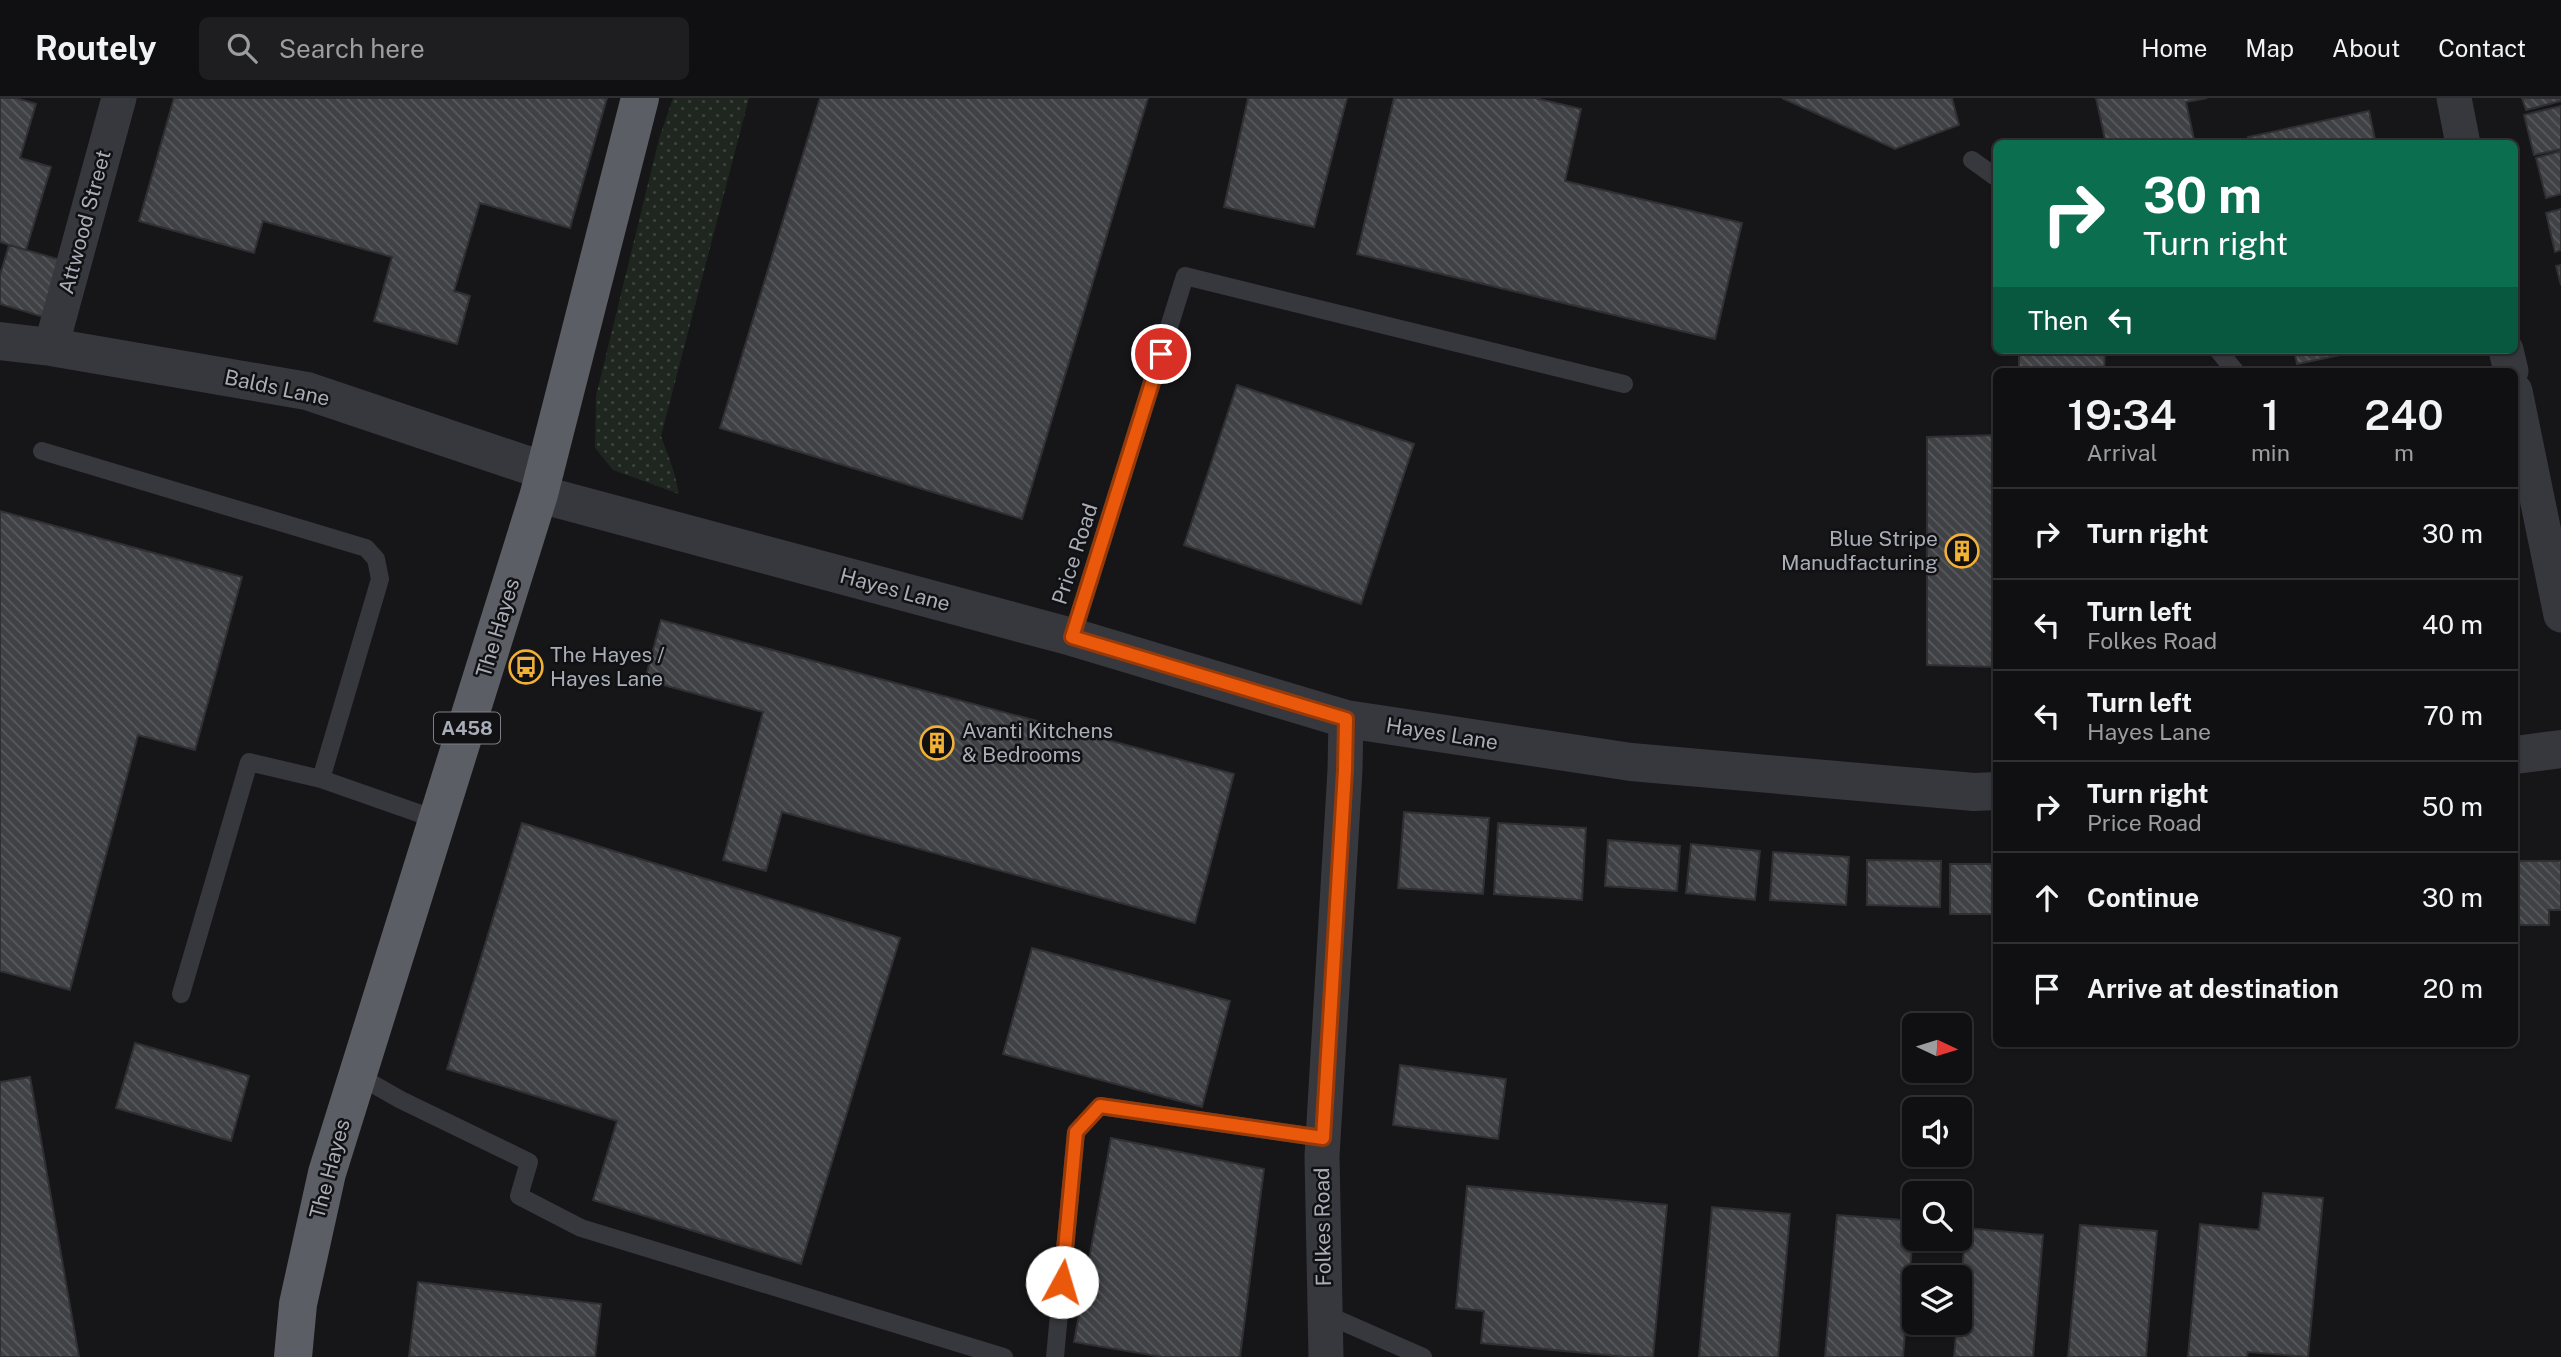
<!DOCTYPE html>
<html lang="en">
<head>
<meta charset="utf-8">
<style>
  body { margin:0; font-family:"Public Sans",sans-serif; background:#1e1e20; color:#f1f3f6; height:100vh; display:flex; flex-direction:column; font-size:26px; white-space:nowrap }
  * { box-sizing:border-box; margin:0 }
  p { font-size:23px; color:#9c9d9f }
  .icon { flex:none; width:38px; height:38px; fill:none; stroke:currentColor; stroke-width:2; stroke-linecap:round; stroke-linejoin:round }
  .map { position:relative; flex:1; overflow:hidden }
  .panel { position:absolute; left:1993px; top:270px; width:525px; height:679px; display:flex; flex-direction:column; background:#101012; border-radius:10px; box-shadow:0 2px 5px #0004,0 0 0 2px #303032 }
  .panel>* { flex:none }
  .hud { position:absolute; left:1993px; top:42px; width:525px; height:214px; border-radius:10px; box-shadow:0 2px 5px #0004,0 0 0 2px #303032; background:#0b6e4f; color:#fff; overflow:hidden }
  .needle { width:46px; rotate:94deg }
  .tools { position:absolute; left:1902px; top:915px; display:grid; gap:14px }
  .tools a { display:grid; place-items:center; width:70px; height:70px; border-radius:10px; background:#101012; box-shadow:0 2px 5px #0004,0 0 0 2px #303032; font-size:35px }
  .pin { position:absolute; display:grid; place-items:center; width:60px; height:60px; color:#fff; margin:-30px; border:4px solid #fff; border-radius:50%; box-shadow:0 2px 7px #0007 }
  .me { position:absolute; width:77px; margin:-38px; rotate:6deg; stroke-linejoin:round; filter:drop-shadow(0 0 5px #0008) }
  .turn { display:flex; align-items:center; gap:24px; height:147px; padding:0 35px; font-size:32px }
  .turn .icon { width:91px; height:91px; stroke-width:2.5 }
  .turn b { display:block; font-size:49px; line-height:60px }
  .then { display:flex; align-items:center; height:66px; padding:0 35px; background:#0003; gap:14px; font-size:26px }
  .eta { display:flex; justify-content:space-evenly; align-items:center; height:119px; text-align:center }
  .eta b { font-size:42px; font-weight:600; line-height:49px }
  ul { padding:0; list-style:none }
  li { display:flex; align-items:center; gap:21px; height:91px; padding:0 35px; border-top:2px solid #303032 }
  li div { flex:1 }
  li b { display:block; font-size:26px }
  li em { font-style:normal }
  header { display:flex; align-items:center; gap:42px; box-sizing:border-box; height:98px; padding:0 35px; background:#101012; border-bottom:2px solid #303032 }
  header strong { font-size:33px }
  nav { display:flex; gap:38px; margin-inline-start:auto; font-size:24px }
  .search { width:490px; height:63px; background:#1e1e20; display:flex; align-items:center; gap:18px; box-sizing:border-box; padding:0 24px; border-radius:10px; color:#9c9d9f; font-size:26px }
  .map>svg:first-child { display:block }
  .park { fill:url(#park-dots) }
  .building { fill:url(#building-back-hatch); stroke:#303034; stroke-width:2 }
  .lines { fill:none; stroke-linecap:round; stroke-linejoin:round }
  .service { stroke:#37383d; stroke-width:18 }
  .minor { stroke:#37383d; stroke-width:35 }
  .tertiary { stroke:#37383d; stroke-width:38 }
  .trunk { stroke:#5b5e65; stroke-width:38 }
  .route-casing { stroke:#983908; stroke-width:18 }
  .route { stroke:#ea580c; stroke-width:12 }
  .labels { text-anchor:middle; stroke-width:5; stroke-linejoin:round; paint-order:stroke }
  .shield { fill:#111113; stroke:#7b7e86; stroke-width:2 }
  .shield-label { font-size:19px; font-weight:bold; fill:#a8adb8 }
  .street-label { font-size:21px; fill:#a8adb8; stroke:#111113 }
  .poi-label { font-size:21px; fill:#a8adb8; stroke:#111113; text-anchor:start }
</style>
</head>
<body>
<header>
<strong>Routely</strong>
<div class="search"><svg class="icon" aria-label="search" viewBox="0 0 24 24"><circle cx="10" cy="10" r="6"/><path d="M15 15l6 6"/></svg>Search here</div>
<nav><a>Home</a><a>Map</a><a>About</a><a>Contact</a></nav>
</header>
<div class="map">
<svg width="2561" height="1259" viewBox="0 0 2561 1259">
  <defs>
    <pattern id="park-dots" width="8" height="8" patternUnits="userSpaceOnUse" patternTransform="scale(1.75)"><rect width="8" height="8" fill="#1e261f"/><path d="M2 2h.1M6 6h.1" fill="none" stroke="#3c433d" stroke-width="1.8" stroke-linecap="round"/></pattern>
    <pattern id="building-back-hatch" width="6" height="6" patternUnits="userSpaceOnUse" patternTransform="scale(1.75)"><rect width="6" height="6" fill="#404145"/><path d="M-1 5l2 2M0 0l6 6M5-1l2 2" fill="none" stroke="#595a5e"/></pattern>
  </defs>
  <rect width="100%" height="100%" fill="#161618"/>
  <!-- park -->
  <path class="park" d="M673,0H749L661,338L674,374L679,396L613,372L595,350L596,298L659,41Z"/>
  <!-- building -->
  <path class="building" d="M0,0H16L36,6L20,60L51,69L26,152L0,144Z
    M174,0H607L570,130L480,105L454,193L470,198L457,246L374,223L392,159L263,123L254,155L139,123Z
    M820,0H1148L1022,421L720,330Z
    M1248,0H1347L1314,129L1224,109Z
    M1394,0H1535L1581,11L1565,83L1742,125L1715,241L1357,156Z
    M1782,0H1952L1959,27L1895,51Z
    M2096,0H2207L2186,4L2195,46H2106Z
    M2522,0H2561V3L2526,12Z
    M2561,8V51L2534,57L2524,17Z
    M2369,13L2376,46H2249L2248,39Z
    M2561,53V96L2546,100L2536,60Z
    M2561,111V152L2555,154L2546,115Z
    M9,147L64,163L47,220L0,206V177Z
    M2561,167V187L2556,168Z
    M2019,252H2105L2104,273H2019Z
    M2294,252H2364L2297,266Z
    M1237,287L1414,346L1361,506L1184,447Z
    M1997,337V569L1927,567V339Z
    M0,413L242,479L195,652L138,637L70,892L0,873Z
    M661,522L1234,676L1195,825L782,714L766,773L723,762L763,614L645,582Z
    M1404,714L1489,720L1483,796L1398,790Z
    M522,725L900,840L801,1166L593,1102L617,1023L447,971Z
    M1498,725L1586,730L1582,802L1494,796Z
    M1608,742L1680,748L1677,793L1605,788Z
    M1691,746L1760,753L1755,802L1686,795Z
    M1773,754L1849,759L1846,807L1770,802Z
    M1867,762L1941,763L1940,809L1867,807Z
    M2515,763H2561V812H2549V827H2516Z
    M1950,766H1997V816H1950Z
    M1032,850L1230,903L1202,1009L1003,956Z
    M135,945L249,978L231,1043L116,1010Z
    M1400,967L1506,981L1498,1041L1393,1027Z
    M30,979L79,1259H0V984Z
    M1111,1040L1264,1071L1240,1259H1162L1074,1244Z
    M1467,1088L1667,1107L1653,1259H1627L1481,1245L1484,1213L1456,1210Z
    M2263,1095L2323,1100L2308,1259L2248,1254L2247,1259H2188L2200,1126L2259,1132Z
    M1712,1109L1790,1116L1778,1259H1699Z
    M1837,1117L1914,1123L1903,1259H1825Z
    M2080,1127L2157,1133L2146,1259H2068Z
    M1966,1130L2043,1137L2033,1259H1954L1957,1225H1960V1195Z
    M418,1184L601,1206L595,1259H409Z"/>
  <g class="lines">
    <!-- service -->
    <path class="service" d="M1972,62L1997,80
      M2218,252L2235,273
      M42,353L366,450L376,461L380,481L321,681
      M1072,539L1185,178L1624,286
      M181,896L249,664L321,681L438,722
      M357,977L401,1002L529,1064L519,1098L581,1130L1004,1259
      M1325,1216L1423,1259
      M1055,1259L1076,1034L1100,1008L1323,1040"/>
    <!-- minor -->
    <path class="minor" d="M2454,0L2463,46
      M51,249L119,0
      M2506,252L2511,273
      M2515,293L2561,517
      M1326,1259L1322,1058L1345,672L1346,621"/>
    <!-- tertiary -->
    <path class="tertiary" d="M0,243L51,249L307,293L545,373
      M539,396L1072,539L1346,621L1631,664L1974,694L1997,693
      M2515,657L2561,651"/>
    <!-- trunk -->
    <path class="trunk" d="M293,1259L298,1206L327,1075L539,396L640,0"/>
  </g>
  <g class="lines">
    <defs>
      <path id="route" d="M1062,1184L1076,1034L1100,1008L1323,1040L1345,672L1346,621L1072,539L1161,256"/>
    </defs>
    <!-- route casing -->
    <use href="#route" class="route-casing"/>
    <!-- route -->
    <use href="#route" class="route"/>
  </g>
  <!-- icons -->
  <defs>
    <symbol id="building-ring" viewBox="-11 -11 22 22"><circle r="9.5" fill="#111113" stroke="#f2b134" stroke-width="1.5"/><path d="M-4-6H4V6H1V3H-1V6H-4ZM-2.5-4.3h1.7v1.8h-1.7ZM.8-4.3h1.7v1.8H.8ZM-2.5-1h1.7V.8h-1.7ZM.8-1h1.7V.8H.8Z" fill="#f2b134"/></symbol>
    <symbol id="bus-ring" viewBox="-11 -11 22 22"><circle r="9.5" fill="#111113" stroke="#f2b134" stroke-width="1.5"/><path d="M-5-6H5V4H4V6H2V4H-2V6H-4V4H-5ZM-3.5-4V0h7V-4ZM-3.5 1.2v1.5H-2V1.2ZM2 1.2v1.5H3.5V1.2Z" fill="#f2b134"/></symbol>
  </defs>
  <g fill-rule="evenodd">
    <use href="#building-ring" x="1943" y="434" width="38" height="38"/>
    <use href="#bus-ring" x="507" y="550" width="38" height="38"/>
    <use href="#building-ring" x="918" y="626" width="38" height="38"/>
  </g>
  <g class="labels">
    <!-- shield labels -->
    <rect class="shield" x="434" y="614.5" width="66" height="31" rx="5"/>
    <g class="shield-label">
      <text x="467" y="637">A458</text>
    </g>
    <!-- street labels -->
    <g class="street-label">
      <text transform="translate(85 124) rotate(-75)" y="7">Attwood Street</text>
      <text transform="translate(277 290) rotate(12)" y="7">Balds Lane</text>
      <text transform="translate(1075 456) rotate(-72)" y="7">Price Road</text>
      <text transform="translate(895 492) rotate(15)" y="7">Hayes Lane</text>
      <text transform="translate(498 530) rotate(-73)" y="7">The Hayes</text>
      <text transform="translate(1442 636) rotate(9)" y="7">Hayes Lane</text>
      <text transform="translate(330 1071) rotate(-75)" y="7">The Hayes</text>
      <text transform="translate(1323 1129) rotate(-91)" y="7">Folkes Road</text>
    </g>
    <!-- poi labels -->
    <g class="poi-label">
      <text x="1938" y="448" text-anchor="end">Blue Stripe<tspan x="1938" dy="24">Manudfacturing</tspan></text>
      <text x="550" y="564">The Hayes /<tspan x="550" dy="24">Hayes Lane</tspan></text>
      <text x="962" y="640">Avanti Kitchens<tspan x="962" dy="24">&amp; Bedrooms</tspan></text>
    </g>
  </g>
</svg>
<div class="tools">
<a><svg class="needle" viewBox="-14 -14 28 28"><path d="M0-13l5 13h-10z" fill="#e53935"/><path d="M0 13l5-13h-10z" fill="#9c9d9f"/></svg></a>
<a><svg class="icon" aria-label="sound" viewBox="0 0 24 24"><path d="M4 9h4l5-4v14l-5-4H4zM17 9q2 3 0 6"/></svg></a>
<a><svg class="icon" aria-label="search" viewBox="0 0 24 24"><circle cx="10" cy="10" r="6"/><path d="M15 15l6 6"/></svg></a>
<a><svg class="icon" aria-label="layers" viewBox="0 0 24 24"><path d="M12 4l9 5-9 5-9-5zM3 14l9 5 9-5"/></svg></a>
</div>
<div class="pin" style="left:1161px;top:256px;background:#d93025"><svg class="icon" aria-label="arrive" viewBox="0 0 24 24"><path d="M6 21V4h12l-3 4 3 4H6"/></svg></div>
<svg class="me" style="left:1062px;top:1184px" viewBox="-20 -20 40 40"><circle r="19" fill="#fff"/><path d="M0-13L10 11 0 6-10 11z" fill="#ea580c"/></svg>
<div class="hud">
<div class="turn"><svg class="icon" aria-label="right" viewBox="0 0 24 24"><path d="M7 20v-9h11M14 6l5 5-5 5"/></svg><div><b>30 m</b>Turn right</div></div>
<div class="then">Then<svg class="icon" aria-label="left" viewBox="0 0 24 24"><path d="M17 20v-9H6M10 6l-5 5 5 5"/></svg></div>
</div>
<section class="panel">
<div class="eta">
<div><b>19:34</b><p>Arrival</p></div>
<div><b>1</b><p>min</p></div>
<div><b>240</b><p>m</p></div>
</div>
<ul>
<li><svg class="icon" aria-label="right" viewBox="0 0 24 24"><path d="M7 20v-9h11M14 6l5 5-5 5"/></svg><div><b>Turn right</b></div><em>30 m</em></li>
<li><svg class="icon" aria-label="left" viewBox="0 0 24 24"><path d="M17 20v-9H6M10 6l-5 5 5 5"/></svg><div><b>Turn left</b><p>Folkes Road</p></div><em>40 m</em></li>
<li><svg class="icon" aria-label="left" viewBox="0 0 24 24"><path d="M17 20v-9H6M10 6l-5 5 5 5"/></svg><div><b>Turn left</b><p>Hayes Lane</p></div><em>70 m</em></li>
<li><svg class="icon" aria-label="right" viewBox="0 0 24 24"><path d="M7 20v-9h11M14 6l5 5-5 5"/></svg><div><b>Turn right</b><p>Price Road</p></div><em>50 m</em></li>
<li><svg class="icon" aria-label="ahead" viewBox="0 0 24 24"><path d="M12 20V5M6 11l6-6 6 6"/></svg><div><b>Continue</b></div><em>30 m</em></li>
<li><svg class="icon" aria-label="arrive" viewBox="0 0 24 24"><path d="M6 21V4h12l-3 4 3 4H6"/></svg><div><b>Arrive at destination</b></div><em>20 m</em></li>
</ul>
</section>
</div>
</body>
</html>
